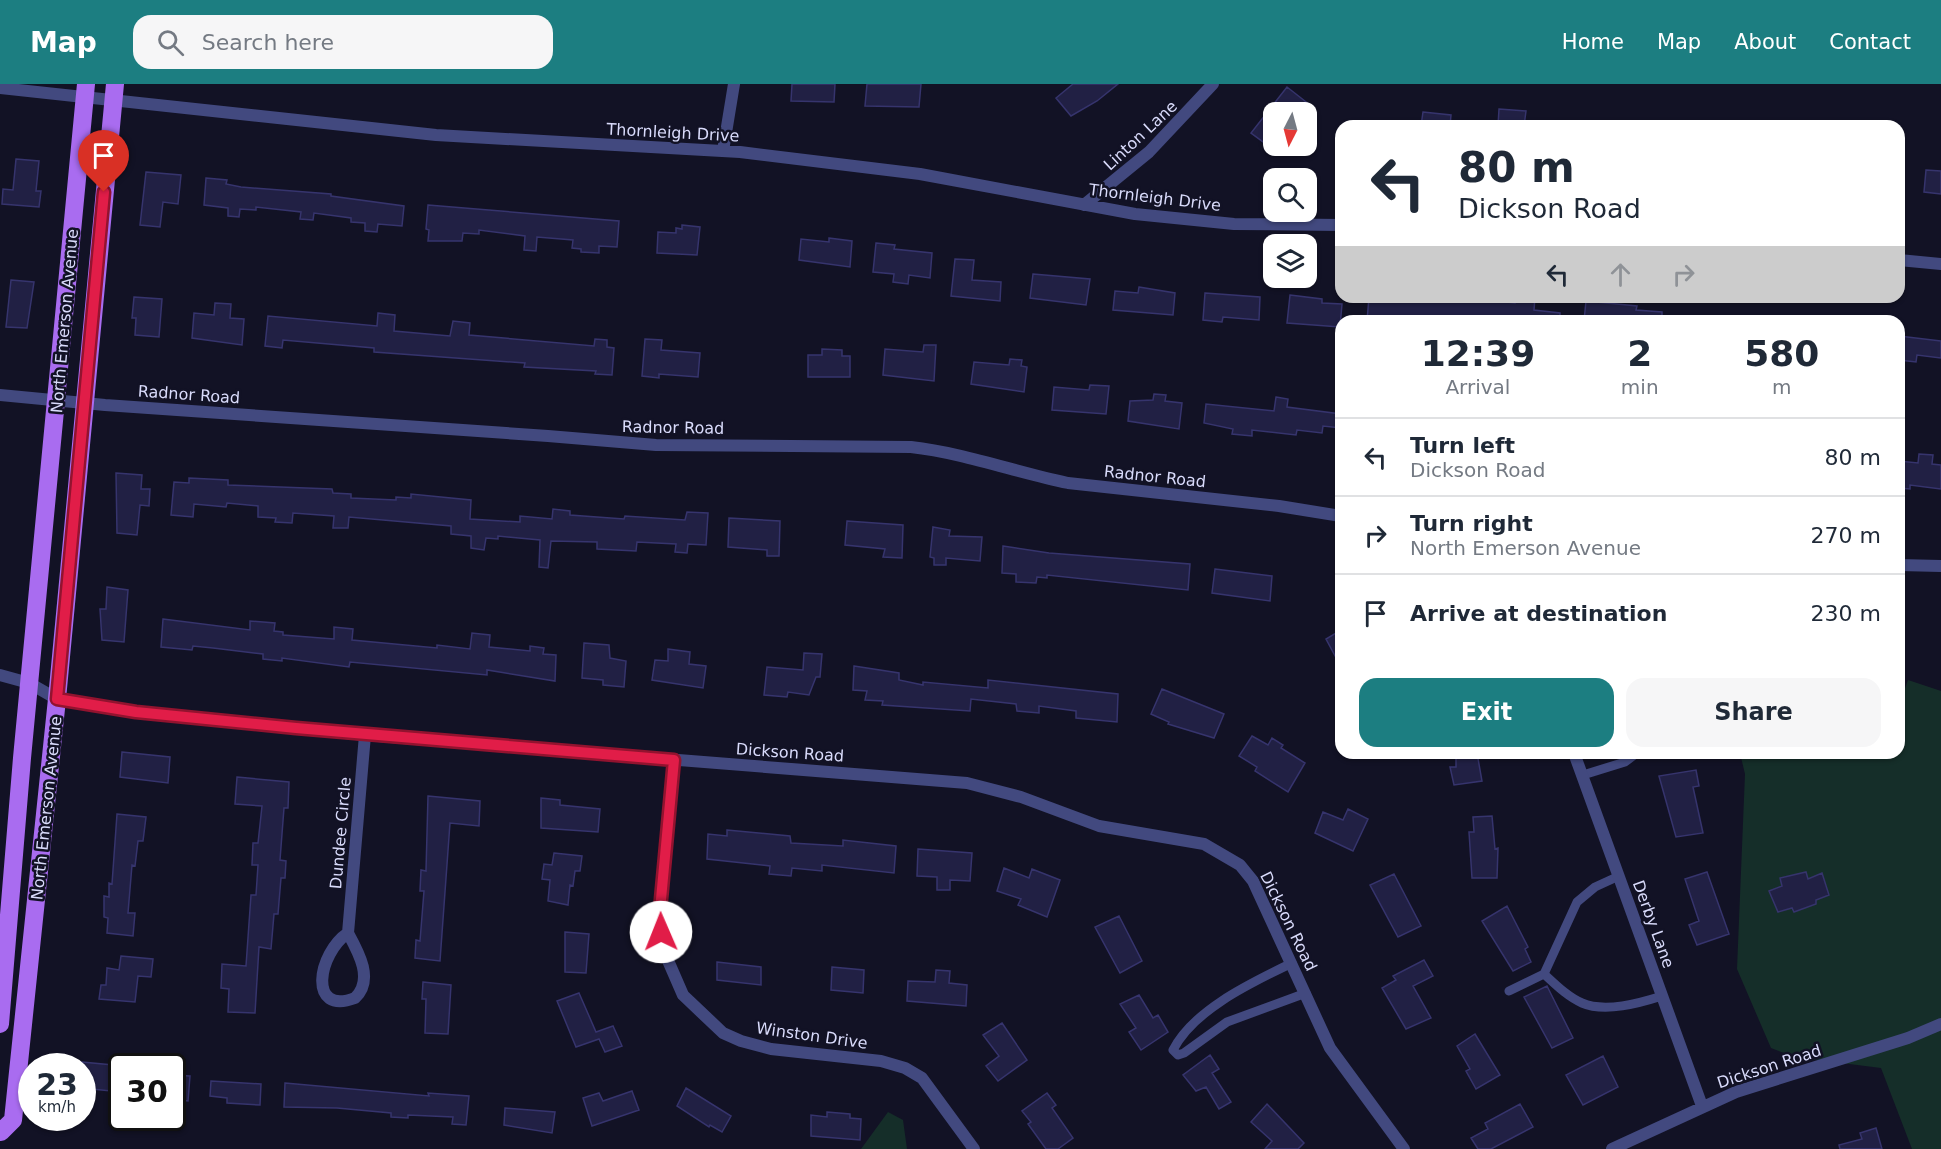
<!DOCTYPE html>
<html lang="en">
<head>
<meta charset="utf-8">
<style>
  body { margin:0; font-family:"DejaVu Sans",sans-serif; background:#f6f6f7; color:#1f2937; height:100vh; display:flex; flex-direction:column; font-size:22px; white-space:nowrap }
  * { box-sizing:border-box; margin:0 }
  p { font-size:20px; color:#747a83 }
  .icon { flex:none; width:33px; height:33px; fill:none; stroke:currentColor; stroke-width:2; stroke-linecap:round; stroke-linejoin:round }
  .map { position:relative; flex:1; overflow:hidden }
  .panel { position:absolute; left:1335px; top:231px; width:570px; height:444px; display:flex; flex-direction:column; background:#fff; border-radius:18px; box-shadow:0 2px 4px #0004 }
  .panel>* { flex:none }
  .guide { position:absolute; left:1335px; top:36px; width:570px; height:183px; border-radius:18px; box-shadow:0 2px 4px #0004; background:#fff; color:#1f2937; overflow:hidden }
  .needle { width:39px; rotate:186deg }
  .buttons { position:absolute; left:1263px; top:18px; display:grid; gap:12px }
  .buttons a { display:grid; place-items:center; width:54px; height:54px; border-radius:12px; background:#fff; box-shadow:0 2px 4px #0004; font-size:30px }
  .speed { position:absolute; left:18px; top:969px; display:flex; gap:12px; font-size:30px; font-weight:700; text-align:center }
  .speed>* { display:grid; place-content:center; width:78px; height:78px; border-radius:50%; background:#fff; box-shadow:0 2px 4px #0004; line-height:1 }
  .speed small { font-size:15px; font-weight:400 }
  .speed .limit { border:3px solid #111; border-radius:9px; background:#fff; color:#111 }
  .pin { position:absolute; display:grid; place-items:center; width:51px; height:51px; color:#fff; margin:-62px -26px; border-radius:50% 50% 50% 0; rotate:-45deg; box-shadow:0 0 6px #0007 }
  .pin .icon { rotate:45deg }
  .me { position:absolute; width:66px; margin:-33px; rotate:359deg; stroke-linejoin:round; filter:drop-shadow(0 0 4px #0008) }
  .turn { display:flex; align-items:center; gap:21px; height:126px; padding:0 24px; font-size:27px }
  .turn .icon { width:78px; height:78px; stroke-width:2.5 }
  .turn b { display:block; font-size:42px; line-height:51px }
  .lanes { display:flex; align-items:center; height:57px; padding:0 24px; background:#0003; justify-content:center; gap:30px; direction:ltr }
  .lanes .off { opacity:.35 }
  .eta { display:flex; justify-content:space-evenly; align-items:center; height:102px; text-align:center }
  .eta b { font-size:36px; font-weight:700; line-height:42px }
  .cta { display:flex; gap:12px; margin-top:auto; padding:12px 24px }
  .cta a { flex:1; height:69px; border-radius:18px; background:#1c7e81; color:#fff; font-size:24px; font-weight:700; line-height:69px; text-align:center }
  .cta a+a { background:#f6f6f7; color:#1f2937 }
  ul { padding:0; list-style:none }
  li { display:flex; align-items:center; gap:18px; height:78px; padding:0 24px; border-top:2px solid #e0e1e3 }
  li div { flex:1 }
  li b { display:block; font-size:22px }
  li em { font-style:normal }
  header { display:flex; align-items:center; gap:36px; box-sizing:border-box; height:84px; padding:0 30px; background:#1c7e81; color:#fff }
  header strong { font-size:28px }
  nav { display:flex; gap:33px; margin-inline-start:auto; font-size:21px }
  .search { width:420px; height:54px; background:#f6f6f7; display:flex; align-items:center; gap:15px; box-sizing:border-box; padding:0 21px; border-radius:18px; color:#747a83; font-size:22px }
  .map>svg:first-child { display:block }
  .green { fill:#152e29 }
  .building { fill:#212044; stroke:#36346d; stroke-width:1.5 }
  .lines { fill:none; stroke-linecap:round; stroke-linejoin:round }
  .lane { stroke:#42497f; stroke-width:9 }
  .street { stroke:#42497f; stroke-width:12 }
  .primary { stroke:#a96cf0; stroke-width:18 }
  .route-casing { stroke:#92132f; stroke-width:15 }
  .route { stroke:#e11d48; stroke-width:10 }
  .labels { text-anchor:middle; stroke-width:5; stroke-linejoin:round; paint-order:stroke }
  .street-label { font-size:16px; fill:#d9dbfb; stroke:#121225 }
</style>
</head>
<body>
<header>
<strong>Map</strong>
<div class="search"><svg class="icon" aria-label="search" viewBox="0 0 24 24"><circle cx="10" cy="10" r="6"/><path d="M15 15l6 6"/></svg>Search here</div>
<nav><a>Home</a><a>Map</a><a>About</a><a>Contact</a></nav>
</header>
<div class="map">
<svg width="1941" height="1065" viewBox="0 0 1941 1065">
  <rect width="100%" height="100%" fill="#121225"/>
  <!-- green -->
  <path class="green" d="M1908,596L1941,607V1065H1912L1881,984L1794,973L1771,964L1737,885L1745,690L1740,669H1899V621Z
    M888,1028L903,1036L907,1065H861Z"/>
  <!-- building -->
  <path class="building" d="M792,0H835L834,18L791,17Z
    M867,0H921L919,23L865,22Z
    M1073,0H1118L1097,17L1071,32L1056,14Z
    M1287,3L1310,21L1304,28H1274V66L1251,49Z
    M1499,25L1526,27L1524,42H1498Z
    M1423,28L1451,31L1450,42H1421Z
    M16,75L39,77L36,107H41L39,123L2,120L3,105L13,106Z
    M1926,86L1941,87V110L1924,108Z
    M146,88L181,91L178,120L163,118L160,143L140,141Z
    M206,94L227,96L226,100L241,103L331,110V112L404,122L402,142L378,140L377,148L365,147V139L351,138V134L314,129L313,136L300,135L301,128L256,123V126L240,125L239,133L228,132V124L204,121Z
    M428,121L619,137L617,163L599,162V169L581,168V165L572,164L573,156L537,153L536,167L524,166L525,152L479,146V150L463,149L462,157H428L429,146L426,145Z
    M682,141L700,143L697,171L657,169L658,148L676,149V144L682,145Z
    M829,154L852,157L850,183L799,176L801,155L829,158Z
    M876,159L895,161L894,165L932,169L930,194L909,191L908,200L893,198L894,190L873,188Z
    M955,175L974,176L972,196L1001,198L1000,217L951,212Z
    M1033,190L1090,195L1086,221L1030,214Z
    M11,196L34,198L27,244L6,243Z
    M1139,203L1175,209L1173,231L1113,226L1115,207L1138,209Z
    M1205,209L1260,213L1259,236L1223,233L1222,238L1203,236Z
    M1290,211L1322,215V219L1342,220L1340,243L1287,239Z
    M134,213L162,215L159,253L135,251L136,234H132Z
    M1369,213L1443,216V213H1459L1515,219V213H1535L1534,226L1560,229V237H1447L1420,233L1419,237L1386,234L1385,237H1367Z
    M1586,217L1637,222L1636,226L1662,228V237H1584Z
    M215,219L231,220L230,234L244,235L242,261L192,254L194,229L214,231Z
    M378,229L395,231L394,247L450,252L453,237L470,239L469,251L594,262L595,255L607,256V263L614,264L612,291L595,290L596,287L524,283L525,279L374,268V264L283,256L282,264L265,262L268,232L377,242Z
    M1899,252L1941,257V274L1917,271L1916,278L1899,276Z
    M645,255L662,256L661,266L700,269L698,293L659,290V294L642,292Z
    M924,261H936L934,297L883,291L885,265L923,268Z
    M822,265L842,266V272H850V293H808V271H822Z
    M1010,275L1022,276L1021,282L1027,283L1024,308L971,300L974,278L1009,281Z
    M1090,301L1109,302L1106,330L1052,326L1054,303L1089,306Z
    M1154,310L1166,311L1165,317L1182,319L1179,345L1128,337L1130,317L1153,316Z
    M1276,313L1288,315L1287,323L1341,330V344L1323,342L1322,349L1297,346L1296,351L1252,346V352L1232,350L1233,345L1204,339L1206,320L1274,327Z
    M1919,370L1933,371L1932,380L1941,381V405L1910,401V405L1899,404V377L1918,379Z
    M116,389L142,391L141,405H150L149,422L140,421L137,451L117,449Z
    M189,394L228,396V401L332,405L333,409L351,410V414L396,416V413L411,414V410L471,416L470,435L520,438V432L552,435L553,425L570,427V431L624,435L625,432L685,436L687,428L708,429L706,461L688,460L687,469L675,468L676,460L637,458L636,467L597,465V458L551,457L548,484L539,483L540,456L498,452V455L486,454L484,466L471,464V452L451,450V442L349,433L348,444H333L334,432L293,429L292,439L275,438L276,434L258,433V422L227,419L226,423L194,420L193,433L171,431L174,398L189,399Z
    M729,434L780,437L779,472H767V466L728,463Z
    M847,437L903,441L902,474L883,473L885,465L845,461Z
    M933,443L950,446L949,452L982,453L980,477L946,474V481H934V474L930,473Z
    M1003,462L1049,469L1190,480L1188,506L1047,491V494L1037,493L1036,499L1016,498V490L1002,489Z
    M1215,485L1272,492L1270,517L1212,509Z
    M107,503L128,506L124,558L102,556L100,525H106Z
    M163,535L250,546V537L275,539L274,547L283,548V551L334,555V543L353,545L352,556L437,564V561L470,565L472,549L490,551L489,563L530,567V562L544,564L543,570L556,571L555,597L487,586V591L350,578L349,583L282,574V577L263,575V570L213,564L193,562L192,566L161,563Z
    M1341,546V583L1326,555Z
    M584,559L609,561L610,574L626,577L624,603L603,601V596L582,594Z
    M668,565L690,568L689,580L706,582L703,604L652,596L655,576L668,577Z
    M804,569L822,570L820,593H816L809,611L788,608L787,613L764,611L767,583L803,586Z
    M854,582L899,589V596L923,601V598L988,604V596L1118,610L1117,638L1076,634V627L1039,622V629L1017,627L1016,620L971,615L970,627L882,621L883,617L865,616L867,607L853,606Z
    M1162,605L1224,630L1214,654L1168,640L1169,638L1151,630Z
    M1252,652L1268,661L1272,654L1283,661L1281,664L1305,679L1288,708L1255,687L1257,683L1239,672Z
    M122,668L170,673L168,699L120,693Z
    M1456,669H1477L1482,697L1454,701L1450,683H1456Z
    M1696,686L1699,702L1693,703L1703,749L1676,753L1659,692Z
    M237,693L289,698L288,724H284L280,776L286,777L285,794H281L278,830H274L271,865L259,863L255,929L228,928L229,905L221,904L222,880L246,882L251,811H256L258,781H252L253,759H258L262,722L235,720Z
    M428,712L480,717L479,742L450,739L440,877L415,874L416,856L420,857L424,807H420L421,786L426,787Z
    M541,714L560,716V721L600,725L598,748L541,744Z
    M1348,725L1368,735L1353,767L1315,749L1323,728L1343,736Z
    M117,730L146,733L143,757H138L135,782L132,781L128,829H135L133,852L107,849L108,834L104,833V812L109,813V799L112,800Z
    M1492,732L1495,765L1498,764L1497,794H1472L1469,748H1474L1473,733Z
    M727,746L790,752L791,759L843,762V756L896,762L894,789L822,781V787L792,784L791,792L769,790L770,782L707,775L708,750L727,752Z
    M918,765L972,769L970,797L950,796V806H937V793L917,792Z
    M554,769L582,772L580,787H575L573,802L570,801L568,821L548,817L550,796L542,795L544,780L552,781Z
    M1004,784L1029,794L1032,785L1060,796L1047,833L1018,821L1021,815L997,807Z
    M1707,788L1729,850L1697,861L1689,841L1699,837L1685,795Z
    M1806,788L1808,795L1822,789L1829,811L1816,816V820L1794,828L1792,824L1778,828L1769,807L1782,802L1780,794Z
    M1394,790L1421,842L1398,853L1370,801Z
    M1507,822L1528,863L1525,865L1531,878L1513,887L1482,837Z
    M1119,832L1142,877L1120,889L1095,843Z
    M565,848L589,850L586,889L565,888Z
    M121,872L153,875L151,893L138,892L135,918L99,915L101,901H106L107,884L119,886Z
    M1424,876L1433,892L1413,902L1431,934L1406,945L1382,904L1396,896L1393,892Z
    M717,878L761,883V901L717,896Z
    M832,883L864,886L863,909L831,906Z
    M936,886L950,887L949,899L967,901L966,922L907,917L908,897L935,898Z
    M423,898L451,901L448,950L425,949L426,915H422Z
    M1547,902L1573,954L1552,964L1524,913Z
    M579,909L596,948L613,942L622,962L605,968L599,955L576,963L557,917Z
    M1139,911L1153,934L1158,931L1168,948L1141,966L1129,948L1136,944L1120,920Z
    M1002,939L1027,976L998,997L986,982L999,972L983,951Z
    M1475,950L1500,991L1476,1005L1466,987L1470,985L1457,962Z
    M1210,971L1219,985L1212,989L1231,1018L1219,1025L1206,1003L1196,1007L1183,991Z
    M1603,972L1618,1003L1583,1021L1566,991Z
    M82,978L113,981L111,1007L82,1004Z
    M172,991L190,992L188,1017L172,1015Z
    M211,997L261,1000L260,1021L227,1019V1014L210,1012Z
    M285,999L429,1012L428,1009L469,1012L466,1041L452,1040L453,1033L408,1031V1034L391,1033V1029L337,1024L284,1023Z
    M686,1004L731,1032L722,1048L710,1041L709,1043L677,1022Z
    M632,1007L639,1026L592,1042L583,1014L599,1009L603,1017Z
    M1047,1009L1056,1021L1052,1024L1073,1054L1058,1065H1046L1028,1040L1031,1038L1022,1027Z
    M1267,1020L1304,1059L1298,1065H1265L1272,1057L1251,1038Z
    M1520,1020L1533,1043L1491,1065H1478L1471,1054L1488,1045L1485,1039Z
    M505,1024L555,1028L552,1049L504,1041Z
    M827,1028L850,1030V1034L861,1035L860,1056L811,1052V1031L827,1033Z
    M1876,1044L1882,1065H1840L1839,1061L1862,1055L1860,1049Z"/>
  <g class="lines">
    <!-- lane -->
    <path class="lane" d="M1583,691L1625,678L1637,669
      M1292,879C1253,898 1194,925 1173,966L1178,971L1184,969L1227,938L1306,909
      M1544,890L1577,818L1595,803L1619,792
      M1509,907L1544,890C1556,901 1568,913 1582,919C1605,929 1640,919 1662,912"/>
    <!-- street -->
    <path class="street" d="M0,4L436,51L740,68L920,90L1135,130L1234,140L1341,141
      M723,67L734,0
      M1084,121L1149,68L1213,0
      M1899,176L1941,180
      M0,311L105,321L548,352L656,361L911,363C964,369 1015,388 1068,399L1279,422L1341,432
      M1899,481L1941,482
      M0,591L29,599L57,615L136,628L365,651L967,699L1021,713L1099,742L1204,760L1240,781L1253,797L1330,964L1404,1065
      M1574,669L1702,1022
      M674,677L660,826L663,865L683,911L723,949L741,957L771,965L881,977L905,984L922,994L974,1065
      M348,849C318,869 307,932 355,914C374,896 359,869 348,849L365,651
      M1612,1065L1736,1008L1908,954L1941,940"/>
    <!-- primary -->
    <path class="primary" d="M0,940L22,674L86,0
      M1,1048L13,1036L57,615L115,0"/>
  </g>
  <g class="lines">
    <defs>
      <path id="route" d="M104,108L57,615L136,628L296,644L674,676L660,826L661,848"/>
    </defs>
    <!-- route casing -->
    <use href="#route" class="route-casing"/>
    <!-- route -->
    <use href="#route" class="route"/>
  </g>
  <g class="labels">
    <!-- street labels -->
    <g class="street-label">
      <text transform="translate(673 48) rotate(3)" y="6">Thornleigh Drive</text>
      <text transform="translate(1140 51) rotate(-43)" y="6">Linton Lane</text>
      <text transform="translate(1155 113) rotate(7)" y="6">Thornleigh Drive</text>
      <text transform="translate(64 237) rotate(-85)" y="6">North Emerson Avenue</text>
      <text transform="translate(189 310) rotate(4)" y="6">Radnor Road</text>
      <text transform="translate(673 343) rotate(1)" y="6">Radnor Road</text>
      <text transform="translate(1155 392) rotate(6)" y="6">Radnor Road</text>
      <text transform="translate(790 668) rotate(4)" y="6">Dickson Road</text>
      <text transform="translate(46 724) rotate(-84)" y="6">North Emerson Avenue</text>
      <text transform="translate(340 749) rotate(-85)" y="6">Dundee Circle</text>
      <text transform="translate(1289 837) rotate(64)" y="6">Dickson Road</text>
      <text transform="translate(1654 840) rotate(70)" y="6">Derby Lane</text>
      <text transform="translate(812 951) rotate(8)" y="6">Winston Drive</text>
      <text transform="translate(1769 982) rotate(-18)" y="6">Dickson Road</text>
    </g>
  </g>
</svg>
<div class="buttons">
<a><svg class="needle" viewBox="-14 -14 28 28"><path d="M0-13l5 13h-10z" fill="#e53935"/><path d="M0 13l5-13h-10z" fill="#747a83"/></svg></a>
<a><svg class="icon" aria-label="search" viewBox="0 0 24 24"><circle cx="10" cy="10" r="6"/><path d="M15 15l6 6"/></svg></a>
<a><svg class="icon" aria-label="layers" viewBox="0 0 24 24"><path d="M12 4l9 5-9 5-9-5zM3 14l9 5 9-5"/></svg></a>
</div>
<div class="speed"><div>23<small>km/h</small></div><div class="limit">30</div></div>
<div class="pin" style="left:104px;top:108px;background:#d93025"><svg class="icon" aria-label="arrive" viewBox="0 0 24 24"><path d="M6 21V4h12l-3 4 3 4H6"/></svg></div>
<svg class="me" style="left:661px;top:848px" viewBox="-20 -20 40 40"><circle r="19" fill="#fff"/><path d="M0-13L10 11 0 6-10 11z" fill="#e11d48"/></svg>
<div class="guide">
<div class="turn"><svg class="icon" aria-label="left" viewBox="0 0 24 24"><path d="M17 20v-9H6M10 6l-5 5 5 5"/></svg><div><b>80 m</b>Dickson Road</div></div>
<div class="lanes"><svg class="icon" aria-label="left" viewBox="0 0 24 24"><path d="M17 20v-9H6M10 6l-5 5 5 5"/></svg><svg class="icon off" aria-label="ahead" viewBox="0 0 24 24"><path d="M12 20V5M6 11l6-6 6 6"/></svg><svg class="icon off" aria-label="right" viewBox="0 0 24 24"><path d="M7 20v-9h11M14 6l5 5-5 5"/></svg></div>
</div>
<section class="panel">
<div class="eta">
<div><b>12:39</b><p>Arrival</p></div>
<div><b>2</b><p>min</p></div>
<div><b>580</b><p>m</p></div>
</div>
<ul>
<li><svg class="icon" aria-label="left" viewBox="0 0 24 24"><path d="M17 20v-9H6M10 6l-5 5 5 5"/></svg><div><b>Turn left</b><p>Dickson Road</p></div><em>80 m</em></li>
<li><svg class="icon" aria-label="right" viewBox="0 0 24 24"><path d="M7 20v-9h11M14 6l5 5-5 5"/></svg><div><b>Turn right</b><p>North Emerson Avenue</p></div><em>270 m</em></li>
<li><svg class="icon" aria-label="arrive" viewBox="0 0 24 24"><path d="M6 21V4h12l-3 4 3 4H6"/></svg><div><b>Arrive at destination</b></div><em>230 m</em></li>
</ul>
<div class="cta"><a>Exit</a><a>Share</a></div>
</section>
</div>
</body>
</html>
